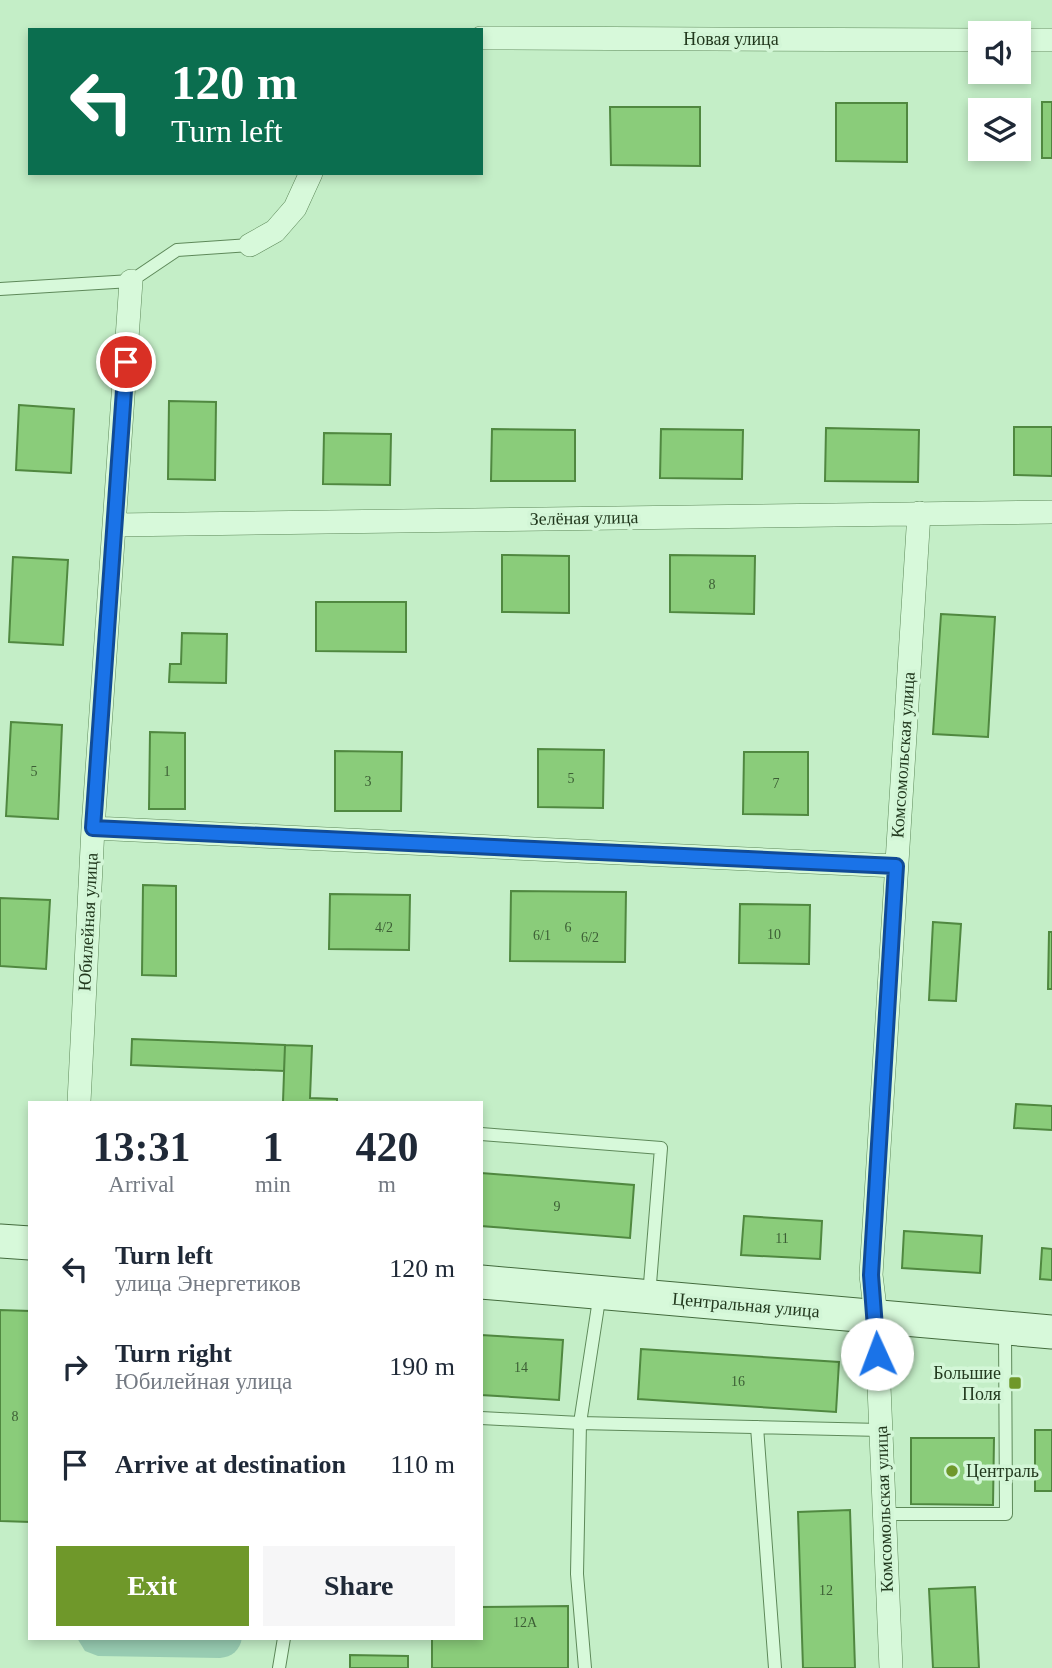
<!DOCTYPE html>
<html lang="en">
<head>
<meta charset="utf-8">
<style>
  body { margin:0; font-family:Georgia,serif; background:#f6f6f7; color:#1f2937; height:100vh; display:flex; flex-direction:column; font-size:26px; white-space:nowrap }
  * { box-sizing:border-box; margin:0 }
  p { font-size:23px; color:#747a83 }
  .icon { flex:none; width:38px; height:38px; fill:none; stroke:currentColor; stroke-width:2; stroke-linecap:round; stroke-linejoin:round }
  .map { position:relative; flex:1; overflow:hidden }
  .panel { position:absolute; left:28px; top:1101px; width:455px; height:539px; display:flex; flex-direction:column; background:#fff; border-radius:0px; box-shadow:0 4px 10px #0003 }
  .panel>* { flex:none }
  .banner { position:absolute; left:28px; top:28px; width:455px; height:147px; border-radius:0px; box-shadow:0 4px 10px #0003; background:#0b6e4f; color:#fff; overflow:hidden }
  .tools { position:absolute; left:968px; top:21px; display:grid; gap:14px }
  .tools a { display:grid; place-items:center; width:63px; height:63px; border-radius:0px; background:#fff; box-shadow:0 4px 10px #0003; font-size:35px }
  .pin { position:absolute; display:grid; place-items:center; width:60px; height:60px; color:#fff; margin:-30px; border:4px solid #fff; border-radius:50%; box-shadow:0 2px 7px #0007 }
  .me { position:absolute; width:77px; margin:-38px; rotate:358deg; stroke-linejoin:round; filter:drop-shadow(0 0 5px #0008) }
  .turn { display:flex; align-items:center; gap:24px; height:147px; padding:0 28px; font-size:32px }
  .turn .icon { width:91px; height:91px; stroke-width:2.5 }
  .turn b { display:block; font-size:49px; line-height:60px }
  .eta { display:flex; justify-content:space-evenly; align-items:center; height:119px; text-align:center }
  .eta b { font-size:42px; font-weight:700; line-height:49px }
  .action { display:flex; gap:14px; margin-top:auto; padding:14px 28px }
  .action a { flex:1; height:80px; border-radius:0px; background:#6f982a; color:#fff; font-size:28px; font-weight:700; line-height:80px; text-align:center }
  .action a+a { background:#f6f6f7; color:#1f2937 }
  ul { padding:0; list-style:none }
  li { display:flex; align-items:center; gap:21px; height:98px; padding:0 28px }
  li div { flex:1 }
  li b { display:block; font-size:26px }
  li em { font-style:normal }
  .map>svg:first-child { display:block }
  .green { fill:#98ccb2 }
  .building { fill:#8acc7a; stroke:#508840; stroke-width:2 }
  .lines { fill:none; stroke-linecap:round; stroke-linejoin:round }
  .lane-casing { stroke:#5e895a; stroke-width:14 }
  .street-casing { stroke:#5e895a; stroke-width:24 }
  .secondary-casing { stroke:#436b3d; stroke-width:35 }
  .lane { stroke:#d7f9da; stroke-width:12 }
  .street { stroke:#d7f9da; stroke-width:23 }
  .secondary { stroke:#d7f9da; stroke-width:33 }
  .route-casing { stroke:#114b97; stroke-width:18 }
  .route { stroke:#1a73e8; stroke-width:12 }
  .poi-dot { fill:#6f982a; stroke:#d3f6d7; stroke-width:2.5 }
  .labels { text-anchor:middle; stroke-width:7; stroke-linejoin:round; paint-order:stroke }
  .number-label { font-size:14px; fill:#3c5e35 }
  .street-label { font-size:18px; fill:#22391e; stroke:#d3f6d7 }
  .poi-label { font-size:18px; fill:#22391e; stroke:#d3f6d7; text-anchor:end }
</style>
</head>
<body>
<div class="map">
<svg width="1052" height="1668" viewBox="0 0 1052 1668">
  <rect width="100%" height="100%" fill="#c4eec7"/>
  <!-- green -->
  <path class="green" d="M77,1638H242C240,1650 232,1657 220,1658L98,1656L85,1651Z"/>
  <!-- building -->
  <path class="building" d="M1042,102H1052V158H1042Z
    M836,103H907V162L836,161Z
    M610,107H700V166L611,165Z
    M169,401L216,402L215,480L168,479Z
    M19,405L74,409L71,473L16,470Z
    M1014,427H1052V476L1014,475Z
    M826,428L919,430L918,482L825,481Z
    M492,429L575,430V481H491Z
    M661,429L743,430L742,479L660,478Z
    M324,433L391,434L390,485L323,484Z
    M502,555L569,556V613L502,612Z
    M670,555L755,556L754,614L670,612Z
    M13,557L68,560L63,645L9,642Z
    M316,602H406V652L316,651Z
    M941,614L995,617L988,737L933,734Z
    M182,633L227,634L226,683L169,682L170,664H181Z
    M11,722L62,725L58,819L6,816Z
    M150,732L185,733V809H149Z
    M538,749L604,750L603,808L538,807Z
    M335,751L402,752L401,811H335Z
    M744,752H808V815L743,814Z
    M143,885L176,886V976L142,975Z
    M511,891L626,892L625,962L510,961Z
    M330,894L410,895L409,950L329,949Z
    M0,898L50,900L46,969L0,966Z
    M740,904L810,905L809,964L739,963Z
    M933,922L961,924L956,1001L929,1000Z
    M1049,932H1052V989H1048Z
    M132,1039L285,1045L284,1071L131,1065Z
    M285,1045L312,1046L310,1098L337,1099V1102H283Z
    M1016,1104L1052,1106V1130L1014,1128Z
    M481,1173L634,1185L630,1238L481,1226Z
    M744,1216L822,1221L820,1259L741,1255Z
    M904,1231L982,1236L980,1273L902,1268Z
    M1042,1248L1052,1249V1280L1040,1279Z
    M0,1310L30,1311V1522L0,1521Z
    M481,1335L563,1340L559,1400L481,1395Z
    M641,1349L839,1362L836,1412L638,1399Z
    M1035,1430H1052V1491H1035Z
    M911,1438H994L993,1505L911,1504Z
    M850,1510L855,1668H803L798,1512Z
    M975,1587L979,1668H933L929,1589Z
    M568,1606V1668H432V1638H481V1607Z
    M350,1655L408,1656V1668H350Z"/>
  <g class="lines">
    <defs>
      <path id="lane" d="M0,289L131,281L177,250L250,245
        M481,1134L661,1148L649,1296
        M481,1418L580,1423L600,1293
        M757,1427L775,1668
        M884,1514H1006L1005,1328
        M279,1668L284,1638
        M585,1668L577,1574L580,1423L881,1430"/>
      <path id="street" d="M481,38L980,40
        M1018,40H1052
        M250,245L275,231L295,208L311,173
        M116,525L1052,512
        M93,828L896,866
        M79,1102L93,828L131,281
        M891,1668L876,1316L871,1275L919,513"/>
      <path id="secondary" d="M0,1241L30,1243
        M481,1282L1052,1332"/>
    </defs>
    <!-- lane casing -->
    <use href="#lane" class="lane-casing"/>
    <!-- street casing -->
    <use href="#street" class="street-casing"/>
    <!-- secondary casing -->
    <use href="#secondary" class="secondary-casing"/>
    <!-- lane -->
    <use href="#lane" class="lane"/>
    <!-- street -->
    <use href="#street" class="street"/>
    <!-- secondary -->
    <use href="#secondary" class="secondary"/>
  </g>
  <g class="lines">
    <defs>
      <path id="route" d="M126,362L93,828L896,866L871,1275L877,1354"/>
    </defs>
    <!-- route casing -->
    <use href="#route" class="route-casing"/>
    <!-- route -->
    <use href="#route" class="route"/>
  </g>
  <!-- markers -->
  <g class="poi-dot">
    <rect x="1008" y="1376" width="14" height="14" rx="3.5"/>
    <circle cx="952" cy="1471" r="7"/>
  </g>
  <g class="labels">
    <!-- number labels -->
    <g class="number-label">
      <text x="712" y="589">8</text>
      <text x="34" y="776">5</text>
      <text x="167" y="776">1</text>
      <text x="571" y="783">5</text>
      <text x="368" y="786">3</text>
      <text x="776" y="788">7</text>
      <text x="384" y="932">4/2</text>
      <text x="568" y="932">6</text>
      <text x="774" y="939">10</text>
      <text x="542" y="940">6/1</text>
      <text x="590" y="942">6/2</text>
      <text x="557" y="1211">9</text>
      <text x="782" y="1243">11</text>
      <text x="521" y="1372">14</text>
      <text x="738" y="1386">16</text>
      <text x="15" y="1421">8</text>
      <text x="826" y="1595">12</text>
      <text x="525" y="1627">12А</text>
    </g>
    <!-- street labels -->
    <g class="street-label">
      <text x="731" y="45">Новая улица</text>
      <text transform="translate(584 518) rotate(-1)" y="6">Зелёная улица</text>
      <text transform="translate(903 755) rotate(-86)" y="6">Комсомольская улица</text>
      <text transform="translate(88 922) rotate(-87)" y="6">Юбилейная улица</text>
      <text transform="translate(746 1305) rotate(5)" y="6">Центральная улица</text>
      <text transform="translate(884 1509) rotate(-92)" y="6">Комсомольская улица</text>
    </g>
    <!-- poi labels -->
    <g class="poi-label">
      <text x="1001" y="1379">Большие<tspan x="1001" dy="21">Поля</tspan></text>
      <text x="966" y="1477" text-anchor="start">Централь</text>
    </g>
  </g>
</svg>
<div class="tools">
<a><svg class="icon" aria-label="sound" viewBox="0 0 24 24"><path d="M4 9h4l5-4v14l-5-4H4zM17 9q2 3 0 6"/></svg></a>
<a><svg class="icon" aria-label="layers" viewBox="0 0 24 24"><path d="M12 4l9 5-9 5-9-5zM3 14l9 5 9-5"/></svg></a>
</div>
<div class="pin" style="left:126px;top:362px;background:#d93025"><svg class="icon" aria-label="arrive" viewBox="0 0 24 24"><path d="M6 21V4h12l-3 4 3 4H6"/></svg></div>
<svg class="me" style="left:877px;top:1354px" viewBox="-20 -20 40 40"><circle r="19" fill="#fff"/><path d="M0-13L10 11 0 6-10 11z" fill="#1a73e8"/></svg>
<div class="banner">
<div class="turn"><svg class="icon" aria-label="left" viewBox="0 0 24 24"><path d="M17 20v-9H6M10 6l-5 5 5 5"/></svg><div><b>120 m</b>Turn left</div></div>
</div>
<section class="panel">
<div class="eta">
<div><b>13:31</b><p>Arrival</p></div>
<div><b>1</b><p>min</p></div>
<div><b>420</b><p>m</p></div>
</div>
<ul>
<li><svg class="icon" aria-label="left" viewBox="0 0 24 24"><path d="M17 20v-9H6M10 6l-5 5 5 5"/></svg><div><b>Turn left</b><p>улица Энергетиков</p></div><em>120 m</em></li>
<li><svg class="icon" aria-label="right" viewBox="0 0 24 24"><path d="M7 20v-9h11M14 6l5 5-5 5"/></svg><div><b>Turn right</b><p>Юбилейная улица</p></div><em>190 m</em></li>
<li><svg class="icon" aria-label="arrive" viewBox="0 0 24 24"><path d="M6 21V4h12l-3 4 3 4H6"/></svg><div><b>Arrive at destination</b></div><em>110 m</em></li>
</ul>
<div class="action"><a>Exit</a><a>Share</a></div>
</section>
</div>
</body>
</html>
